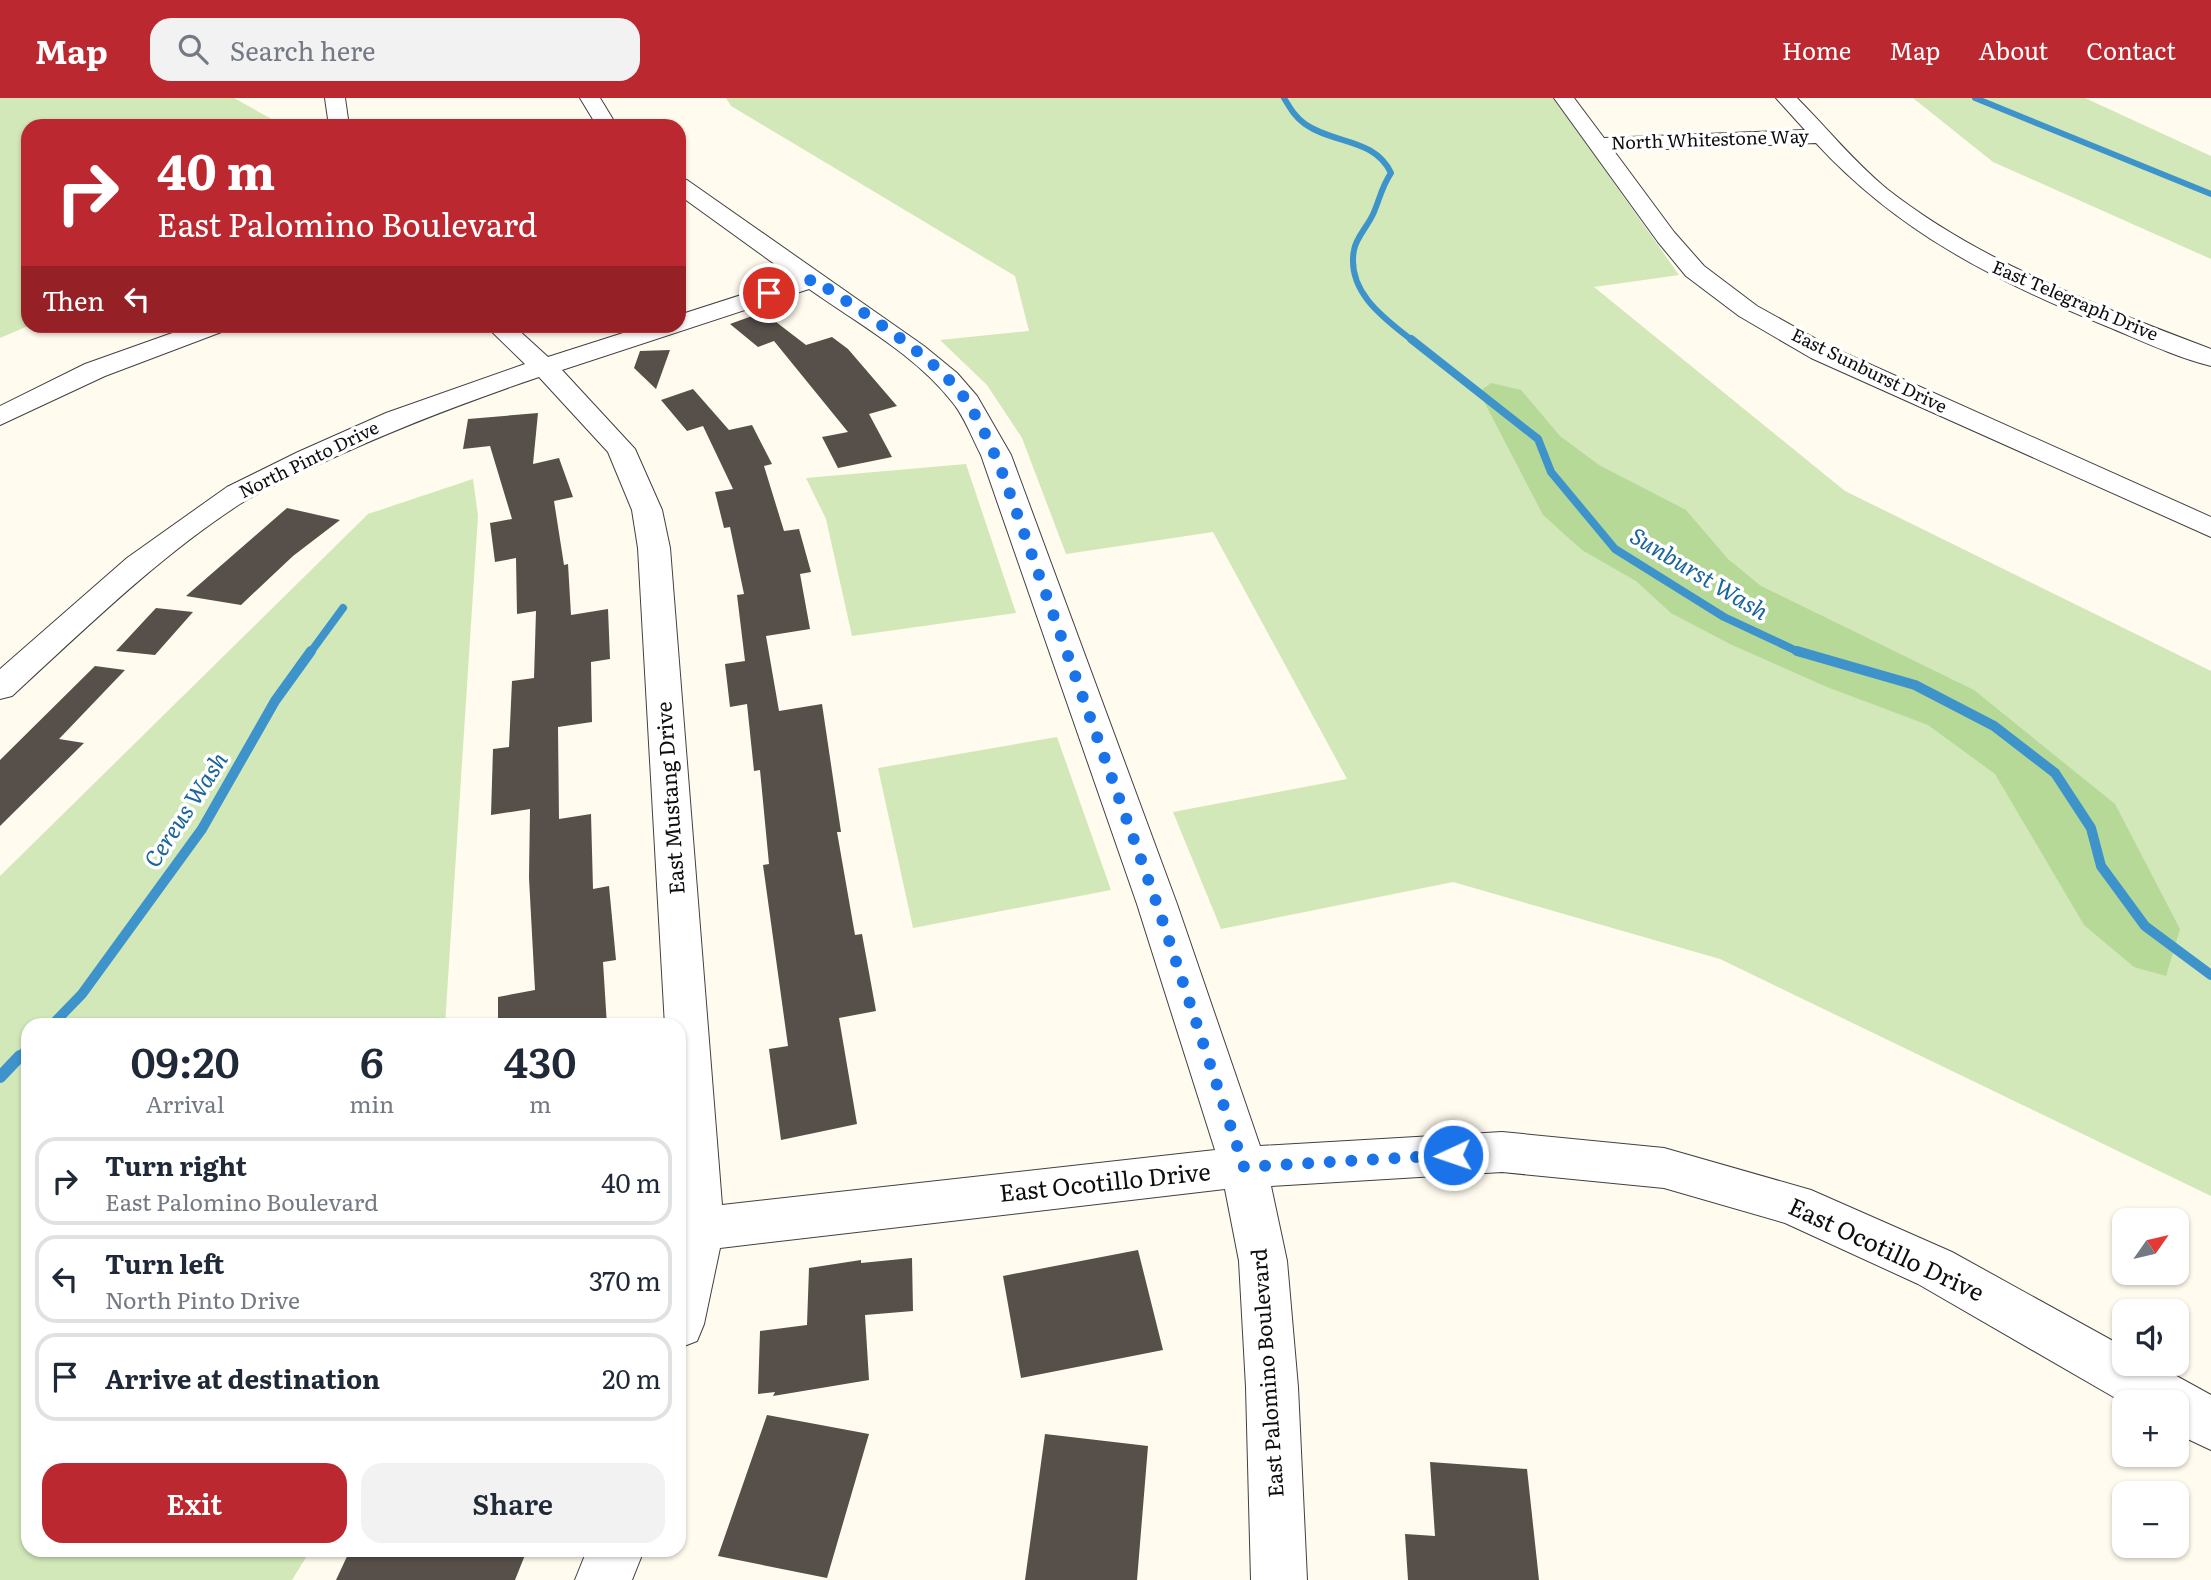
<!DOCTYPE html>
<html lang="en">
<head>
<meta charset="utf-8">
<style>
  body { margin:0; font-family:Literata,serif; background:#f2f2f3; color:#1f2937; height:100vh; display:flex; flex-direction:column; font-size:26px; white-space:nowrap }
  * { box-sizing:border-box; margin:0 }
  p { font-size:23px; color:#747a83 }
  .icon { flex:none; width:38px; height:38px; fill:none; stroke:currentColor; stroke-width:2; stroke-linecap:round; stroke-linejoin:round }
  .map { position:relative; flex:1; overflow:hidden }
  .drawer { position:absolute; left:21px; top:920px; width:665px; height:539px; display:flex; flex-direction:column; background:#fff; border-radius:21px; box-shadow:0 2px 5px #0004 }
  .drawer>* { flex:none }
  .top-card { position:absolute; left:21px; top:21px; width:665px; height:214px; border-radius:21px; box-shadow:0 2px 5px #0004; background:#bb2830; color:#fff; overflow:hidden }
  .needle { width:46px; rotate:56deg }
  .controls { position:absolute; left:2112px; top:1110px; display:grid; gap:14px }
  .controls a { display:grid; place-items:center; width:77px; height:77px; border-radius:14px; background:#fff; box-shadow:0 2px 5px #0004; font-size:35px }
  .pin { position:absolute; display:grid; place-items:center; width:60px; height:60px; color:#fff; margin:-30px; border:4px solid #fff; border-radius:50%; box-shadow:0 2px 7px #0007 }
  .me { position:absolute; width:77px; margin:-38px; rotate:267deg; stroke-linejoin:round; filter:drop-shadow(0 0 5px #0008) }
  .turn { display:flex; align-items:center; gap:24px; height:147px; padding:0 21px; font-size:32px }
  .turn .icon { width:91px; height:91px; stroke-width:2.5 }
  .turn b { display:block; font-size:49px; line-height:60px }
  .then { display:flex; align-items:center; height:66px; padding:0 21px; background:#0003; gap:14px; font-size:26px }
  .eta { display:flex; justify-content:space-evenly; align-items:center; height:119px; text-align:center }
  .eta b { font-size:42px; font-weight:600; line-height:49px }
  .cta { display:flex; gap:14px; margin-top:auto; padding:14px 21px }
  .cta a { flex:1; height:80px; border-radius:21px; background:#bb2830; color:#fff; font-size:28px; font-weight:600; line-height:80px; text-align:center }
  .cta a+a { background:#f2f2f3; color:#1f2937 }
  ul { padding:0; list-style:none }
  li { display:flex; align-items:center; gap:21px; height:88px; margin:0 14px 10px; padding:0 7px; border:4px solid #e0e1e3; border-radius:21px }
  li div { flex:1 }
  li b { display:block; font-size:26px }
  li em { font-style:normal }
  header { display:flex; align-items:center; gap:42px; box-sizing:border-box; height:98px; padding:0 35px; background:#bb2830; color:#fff }
  header strong { font-size:33px }
  nav { display:flex; gap:38px; margin-inline-start:auto; font-size:24px }
  .search { width:490px; height:63px; background:#f2f2f3; display:flex; align-items:center; gap:18px; box-sizing:border-box; padding:0 24px; border-radius:21px; color:#747a83; font-size:26px }
  .map>svg:first-child { display:block }
  .green { fill:#d2e8b9 }
  .forest { fill:#b6d998 }
  .lines { fill:none; stroke-linecap:round; stroke-linejoin:round }
  .stream-far3 { stroke:#3d93ca; stroke-width:6 }
  .stream-far2 { stroke:#3d93ca; stroke-width:8 }
  .stream-far1 { stroke:#3d93ca; stroke-width:10 }
  .stream { stroke:#3d93ca; stroke-width:12 }
  .building { fill:#564f4a }
  .minor-casing { stroke:#414141; stroke-width:2 }
  .minor { fill:#fff; fill-rule:evenodd }
  .route { stroke:#1a73e8; stroke-width:12; stroke-dasharray:0 21.6 }
  .labels { text-anchor:middle; stroke-width:7; stroke-linejoin:round; paint-order:stroke }
  .far-street-label { font-size:18px; fill:#0e0e0e; stroke:#fff }
  .street-label { font-size:21px; fill:#0e0e0e; stroke:#fff }
  .water-label { font-size:23px; font-style:italic; fill:#19649d; stroke:#fff }
  .near-street-label { font-size:24px; fill:#0e0e0e; stroke:#fff }
</style>
</head>
<body>
<header>
<strong>Map</strong>
<div class="search"><svg class="icon" aria-label="search" viewBox="0 0 24 24"><circle cx="10" cy="10" r="6"/><path d="M15 15l6 6"/></svg>Search here</div>
<nav><a>Home</a><a>Map</a><a>About</a><a>Contact</a></nav>
</header>
<div class="map">
<svg width="2211" height="1482" viewBox="0 0 2211 1482">
  <rect width="100%" height="100%" fill="#fffbee"/>
  <!-- green -->
  <path class="green" d="M0,0H234L277,24L279,28H28V228L0,240Z
    M726,0H1554L1679,177L1594,189L1845,393L2211,573V1098L1720,861L1453,784L1221,831L1173,714L1347,681L1213,434L1066,456L1022,340L987,287L940,242L1029,233L1015,178L731,8Z
    M1913,0H2085L2211,58V161L1993,64Z
    M966,366L1016,515L852,538L826,421L806,380Z
    M473,381L478,418L445,927L28,928V1452L310,1453L292,1482H0V778L368,416Z
    M1057,639L1111,792L913,830L878,670Z"/>
  <!-- forest -->
  <path class="forest" d="M1491,285L1521,292L1560,338L1599,367L1686,412L1728,461L1761,488L1974,592L2115,706L2180,831L2166,878L2134,869L2084,827L1995,676L1928,627L1827,589L1730,546L1671,515L1636,483L1582,452L1543,417L1479,294Z"/>
  <g class="lines">
    <!-- stream-far3 -->
    <path class="stream-far3" d="M1284,0C1290,10 1295,19 1305,26C1333,46 1375,40 1391,75C1382,88 1380,100 1374,114C1369,127 1356,139 1354,152C1346,194 1385,221 1413,243
      M1975,0L2211,96"/>
    <!-- stream-far2 -->
    <path class="stream-far2" d="M1411,241L1538,341L1551,374L1615,451L1724,519L1801,555
      M310,555L343,510"/>
    <!-- stream-far1 -->
    <path class="stream-far1" d="M1797,553L1915,587L1994,628L2055,675L2091,730L2101,768L2145,828L2211,877
      M51,928L82,896L202,731L275,603L311,553
      M19,960L28,950"/>
    <!-- stream -->
    <path class="stream" d="M0,979L20,958"/>
  </g>
  <!-- building -->
  <path class="building" d="M763,214L806,247L832,239L848,251L897,308L869,316L892,359L838,370L822,339L848,334L774,243L758,249L730,226Z
    M670,252L656,291L634,270L640,253Z
    M693,291L729,332L752,327L772,366L764,368L784,433L799,431L811,474L800,476L810,531L766,538L779,613L822,606L841,734H837L855,837L862,836L876,913L839,920L857,1026L781,1042L769,951L788,948L763,767L769,766L760,672L754,673L747,606L730,609L725,566L745,563L737,497L744,496L730,429L724,430L715,394L733,391L703,328L687,333L661,302Z
    M538,315L533,366L559,360L573,399L554,403L564,467L568,466L571,517L608,511L610,561L591,564L592,624L558,629L559,721L591,716L593,791L609,788L616,862L603,864L607,928H498V899L535,892L529,780L530,711L491,717L493,651L509,649L512,583L534,580L536,513L517,516L516,460L495,464L490,425L512,421L490,348L463,351L468,321Z
    M287,410L340,422L293,458L241,507L186,498Z
    M156,510L193,514L155,557L116,553Z
    M95,568L125,572L59,641L84,645L0,728V662Z
    M1138,1152L1163,1252L1021,1280L1003,1178Z
    M912,1160L913,1213L865,1217L869,1282L773,1298L775,1294L758,1296L760,1233L807,1227L809,1170L861,1162V1165Z
    M767,1317L869,1336L827,1480L718,1458Z
    M1045,1336L1148,1348L1137,1482H1025Z
    M1430,1364L1527,1371L1539,1482H1408L1405,1436L1435,1438Z
    M350,1452H527L515,1482H336Z"/>
  <g class="lines">
    <defs>
      <path id="minor" d="M325,0H345L349,28H329Z
        M580,0H600L617,28H597Z
        M1554,0H1574L1604,40L1805,32L1776,0H1797C1827,30 1854,64 1887,91C1983,166 2099,208 2211,251V268C2175,259 2140,242 2106,228C1995,183 1898,134 1816,45L1614,53L1674,134L1704,168L1757,208L1829,248L2211,419V439L1811,260L1739,218L1686,178L1658,144Z
        M679,80L687,82L924,248L957,275L977,298L1011,357L1177,806L1260,1048L1502,1034L1664,1050L1811,1092L1952,1154L2124,1249V1265H2153L2211,1297V1352L2177,1336V1304L2124,1305L1918,1186L1785,1125L1664,1090L1502,1074L1271,1088L1287,1163L1298,1289L1307,1482H1251L1246,1289L1239,1163L1225,1091L720,1150L704,1226L697,1243L679,1250V928H665L638,450L632,412L608,354L539,279C466,304 395,331 326,363C297,376 267,389 240,406C157,460 85,531 12,598L0,601V571L127,460L227,389L298,354L386,315L525,266L486,228H514L548,259L645,228H679V217L794,180L679,97ZM809,191C857,225 916,257 953,305C965,320 972,340 981,357L1137,806L1215,1052L722,1107L670,450L662,412L635,351L562,272Z
        M192,228H228L224,233L105,278L0,327V308L85,266Z
        M587,1452H644L632,1482H575Z"/>
    </defs>
    <!-- minor casing -->
    <use href="#minor" class="minor-casing"/>
    <!-- minor -->
    <use href="#minor" class="minor"/>
  </g>
  <g class="lines">
    <!-- route -->
    <path class="route" d="M769,195L814,181C859,213 938,259 968,305C983,329 995,356 1005,382L1157,806L1244,1069L1453,1057"/>
  </g>
  <g class="labels">
    <!-- far-street labels -->
    <g class="far-street-label">
      <text transform="translate(1710 42) rotate(-2)" y="6">North Whitestone Way</text>
      <text transform="translate(2075 203) rotate(23)" y="6">East Telegraph Drive</text>
      <text transform="translate(1869 273) rotate(26)" y="6">East Sunburst Drive</text>
      <text transform="translate(309 362) rotate(-26)" y="6">North Pinto Drive</text>
    </g>
    <!-- street labels -->
    <g class="street-label">
      <text transform="translate(671 700) rotate(-94)" y="7">East Mustang Drive</text>
      <text transform="translate(1268 1275) rotate(-94)" y="7">East Palomino Boulevard</text>
    </g>
    <!-- water labels -->
    <g class="water-label">
      <text transform="translate(1699 476) rotate(31)" y="8">Sunburst Wash</text>
      <text transform="translate(186 712) rotate(-57)" y="8">Cereus Wash</text>
    </g>
    <!-- near-street labels -->
    <g class="near-street-label">
      <text transform="translate(1105 1085) rotate(-6)" y="8">East Ocotillo Drive</text>
      <text transform="translate(1886 1152) rotate(25)" y="8">East Ocotillo Drive</text>
    </g>
  </g>
</svg>
<div class="controls">
<a><svg class="needle" viewBox="-14 -14 28 28"><path d="M0-13l5 13h-10z" fill="#e53935"/><path d="M0 13l5-13h-10z" fill="#747a83"/></svg></a>
<a><svg class="icon" aria-label="sound" viewBox="0 0 24 24"><path d="M4 9h4l5-4v14l-5-4H4zM17 9q2 3 0 6"/></svg></a>
<a>+</a>
<a>−</a>
</div>
<div class="pin" style="left:769px;top:195px;background:#d93025"><svg class="icon" aria-label="arrive" viewBox="0 0 24 24"><path d="M6 21V4h12l-3 4 3 4H6"/></svg></div>
<svg class="me" style="left:1453px;top:1057px" viewBox="-20 -20 40 40"><circle r="17" fill="#1a73e8" stroke="#fff" stroke-width="3"/><path d="M0-11L8 9 0 5-8 9z" fill="#fff"/></svg>
<div class="top-card">
<div class="turn"><svg class="icon" aria-label="right" viewBox="0 0 24 24"><path d="M7 20v-9h11M14 6l5 5-5 5"/></svg><div><b>40 m</b>East Palomino Boulevard</div></div>
<div class="then">Then<svg class="icon" aria-label="left" viewBox="0 0 24 24"><path d="M17 20v-9H6M10 6l-5 5 5 5"/></svg></div>
</div>
<section class="drawer">
<div class="eta">
<div><b>09:20</b><p>Arrival</p></div>
<div><b>6</b><p>min</p></div>
<div><b>430</b><p>m</p></div>
</div>
<ul>
<li><svg class="icon" aria-label="right" viewBox="0 0 24 24"><path d="M7 20v-9h11M14 6l5 5-5 5"/></svg><div><b>Turn right</b><p>East Palomino Boulevard</p></div><em>40 m</em></li>
<li><svg class="icon" aria-label="left" viewBox="0 0 24 24"><path d="M17 20v-9H6M10 6l-5 5 5 5"/></svg><div><b>Turn left</b><p>North Pinto Drive</p></div><em>370 m</em></li>
<li><svg class="icon" aria-label="arrive" viewBox="0 0 24 24"><path d="M6 21V4h12l-3 4 3 4H6"/></svg><div><b>Arrive at destination</b></div><em>20 m</em></li>
</ul>
<div class="cta"><a>Exit</a><a>Share</a></div>
</section>
</div>
</body>
</html>
